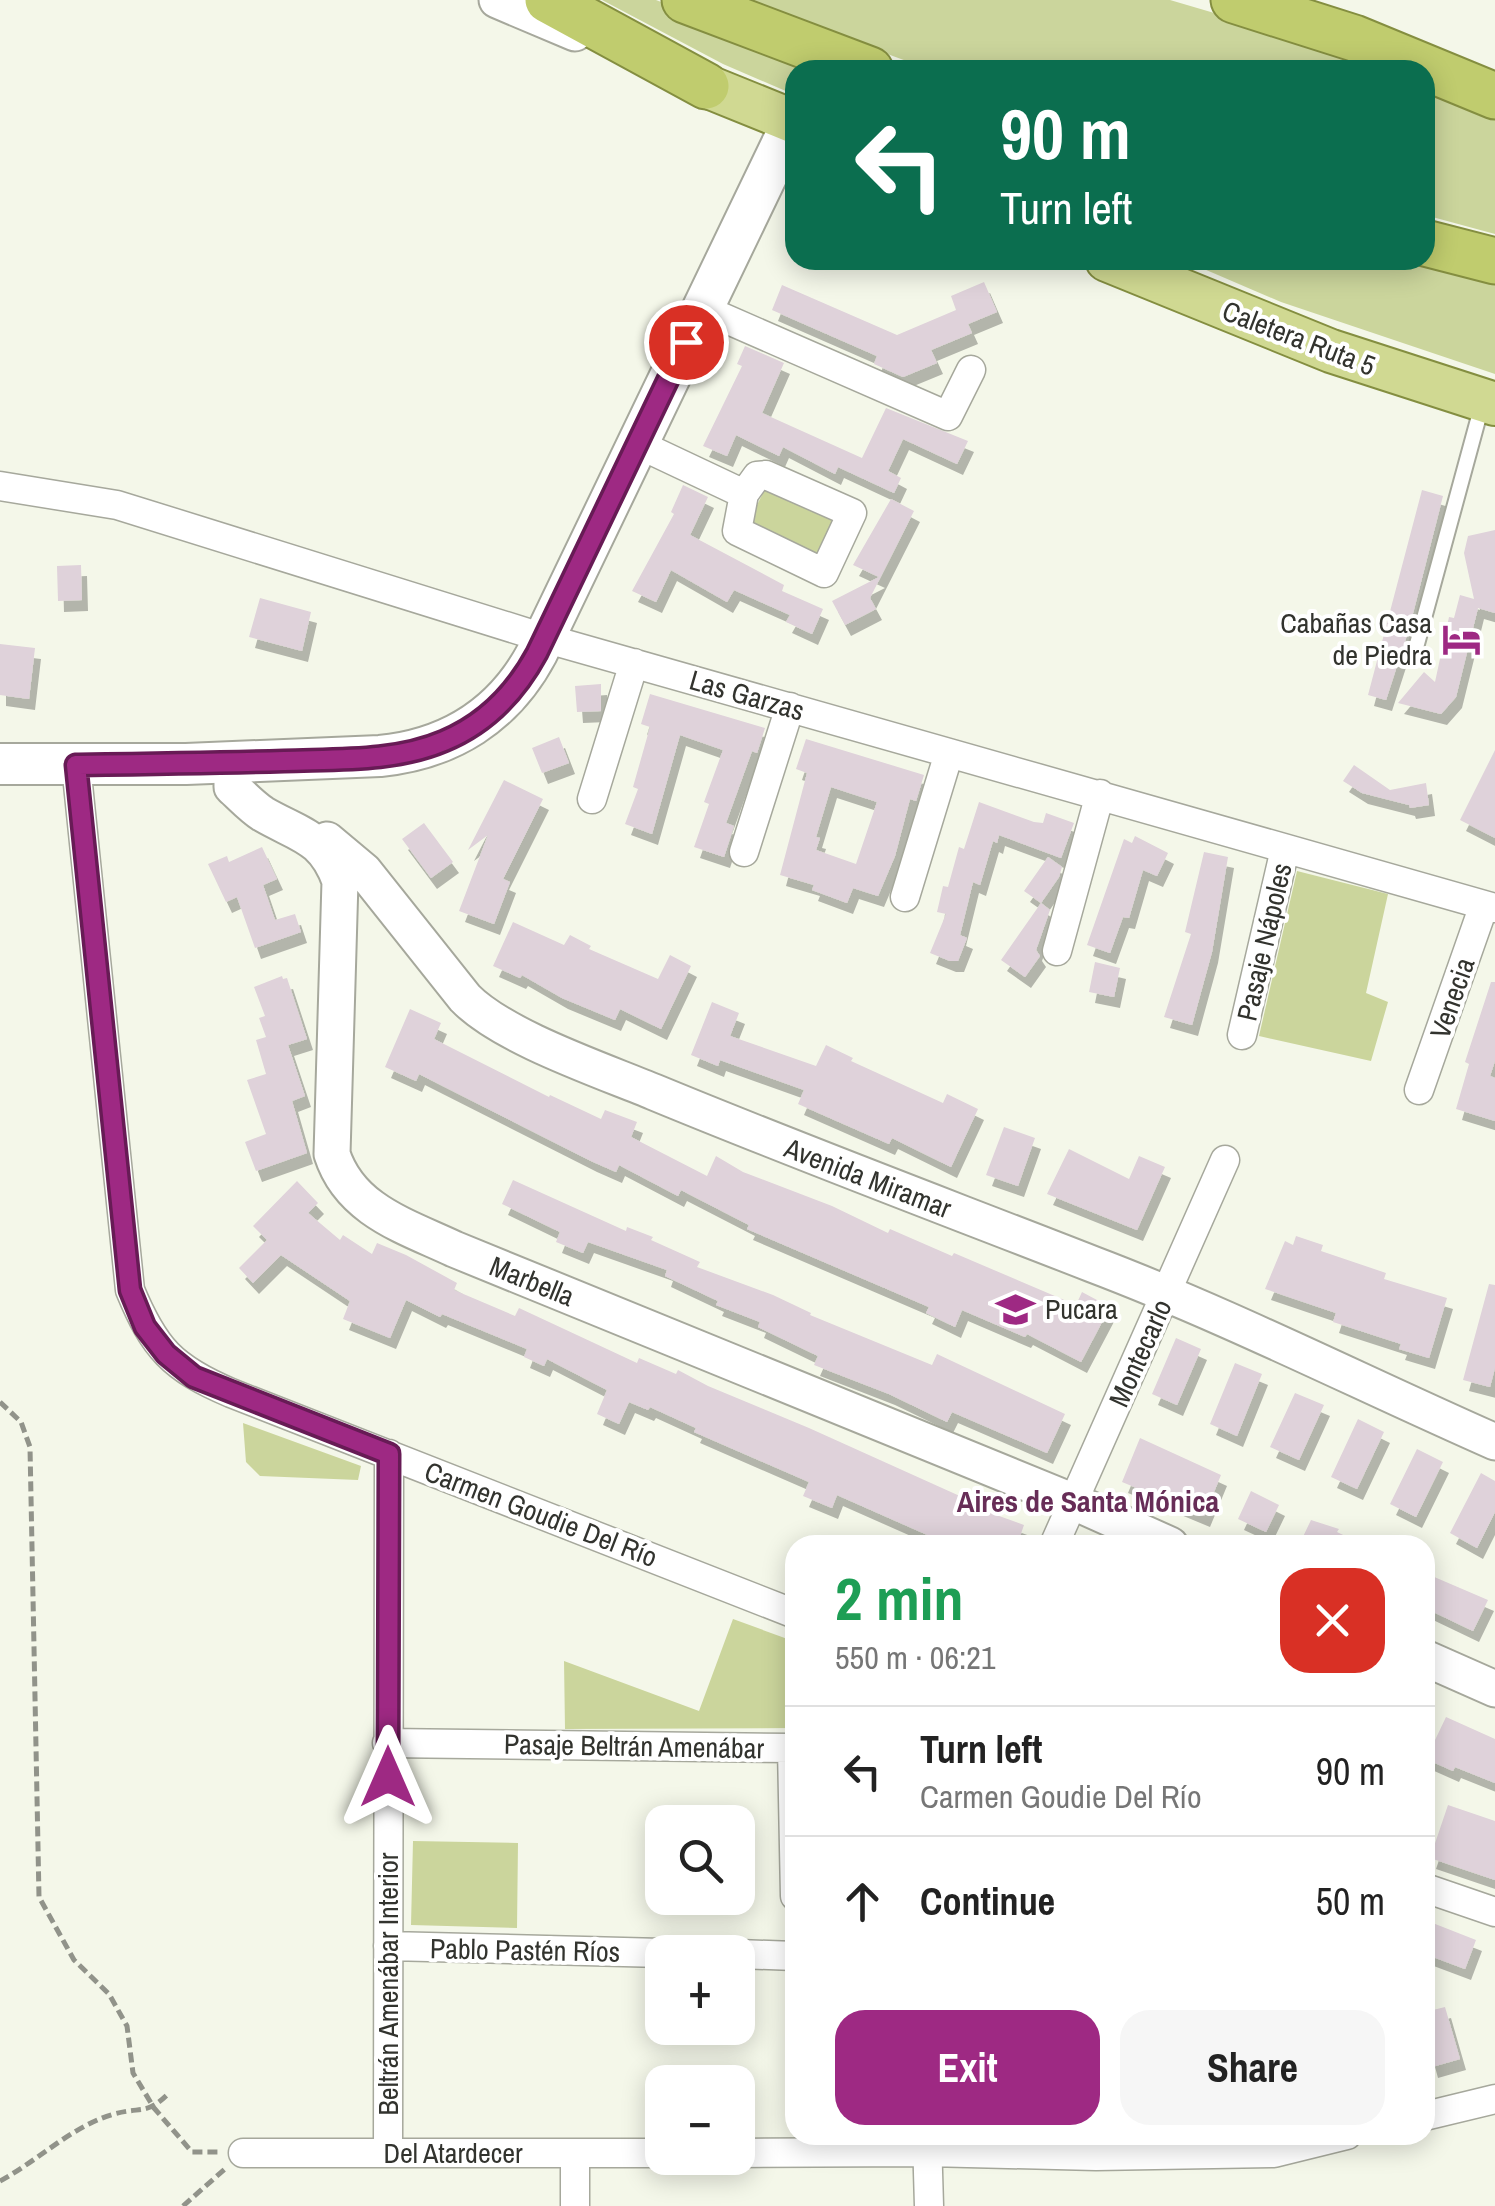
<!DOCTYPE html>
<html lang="en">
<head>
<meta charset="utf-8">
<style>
  body { margin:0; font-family:"Archivo Narrow",sans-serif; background:#f6f6f6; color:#222; height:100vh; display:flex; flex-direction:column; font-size:38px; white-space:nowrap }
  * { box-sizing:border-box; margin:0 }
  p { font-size:32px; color:#767676 }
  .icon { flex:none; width:55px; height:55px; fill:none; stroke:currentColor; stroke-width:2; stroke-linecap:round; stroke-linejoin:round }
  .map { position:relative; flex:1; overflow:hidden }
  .drawer { position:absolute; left:785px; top:1535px; width:650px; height:610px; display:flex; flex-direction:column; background:#fff; border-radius:30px; box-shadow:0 5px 25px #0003 }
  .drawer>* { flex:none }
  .guide { position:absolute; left:785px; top:60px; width:650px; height:210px; border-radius:30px; box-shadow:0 5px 25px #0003; background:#0b6e4f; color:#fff; overflow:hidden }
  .controls { position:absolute; left:645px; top:1805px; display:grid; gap:20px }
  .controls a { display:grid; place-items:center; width:110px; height:110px; border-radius:20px; background:#fff; box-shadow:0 5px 25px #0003; font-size:50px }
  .pin { position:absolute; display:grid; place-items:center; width:85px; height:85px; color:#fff; margin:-42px; border:5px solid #fff; border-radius:50%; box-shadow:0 2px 10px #0007 }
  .me { position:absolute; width:110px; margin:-55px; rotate:0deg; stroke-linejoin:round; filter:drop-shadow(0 0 8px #0008) }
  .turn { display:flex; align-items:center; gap:35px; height:210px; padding:0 50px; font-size:45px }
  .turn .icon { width:130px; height:130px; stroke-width:2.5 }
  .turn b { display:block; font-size:70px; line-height:85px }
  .round { display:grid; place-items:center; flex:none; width:105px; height:105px; border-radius:30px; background:#f6f6f6 }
  .headline { display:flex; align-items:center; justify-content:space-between; height:170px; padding:0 50px }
  h1 { font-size:60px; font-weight:700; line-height:75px; color:#1e9e55 }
  .button { display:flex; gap:20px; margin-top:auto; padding:20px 50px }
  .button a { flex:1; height:115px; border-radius:30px; background:#9e2983; color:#fff; font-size:40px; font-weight:700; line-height:115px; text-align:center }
  .button a+a { background:#f6f6f6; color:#222 }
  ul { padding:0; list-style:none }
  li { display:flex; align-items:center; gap:30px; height:130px; padding:0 50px; border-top:2px solid #e0e0e0 }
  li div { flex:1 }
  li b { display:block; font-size:38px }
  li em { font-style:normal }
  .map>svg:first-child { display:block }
  .green { fill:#cbd59c }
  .building { fill:#dfd2da; fill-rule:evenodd; filter:url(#shadow) }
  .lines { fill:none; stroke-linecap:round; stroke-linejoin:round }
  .service-casing { stroke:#a6a89c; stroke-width:18 }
  .minor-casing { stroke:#a6a89c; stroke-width:31 }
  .tertiary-casing { stroke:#a6a89c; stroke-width:39 }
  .secondary-casing { stroke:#a6a89c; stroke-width:44 }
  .primary-casing { stroke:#848e40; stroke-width:46 }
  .trunk-casing { stroke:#848e40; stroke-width:49 }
  .path { stroke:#91938a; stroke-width:5; stroke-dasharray:10 5; stroke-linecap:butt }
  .service { stroke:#fff; stroke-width:14 }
  .minor { stroke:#fff; stroke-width:28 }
  .tertiary { stroke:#fff; stroke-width:35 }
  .secondary { stroke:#fff; stroke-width:40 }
  .primary { stroke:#d0d992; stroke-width:42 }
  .trunk { stroke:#c0cc6e; stroke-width:45 }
  .route-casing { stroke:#671b55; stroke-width:25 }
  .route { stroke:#9e2983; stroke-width:18 }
  .labels { text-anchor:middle; stroke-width:8; stroke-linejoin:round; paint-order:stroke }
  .street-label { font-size:28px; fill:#32332e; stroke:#fff }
  .poi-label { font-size:28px; fill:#32332e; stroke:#fff; text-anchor:end }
  .neighbourhood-label { font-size:30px; font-weight:bold; fill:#672d57; stroke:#fff }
</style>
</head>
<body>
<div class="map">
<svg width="1495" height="2206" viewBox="0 0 1495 2206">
  <defs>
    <filter id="shadow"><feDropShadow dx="6" dy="11" stdDeviation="0" flood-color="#0004"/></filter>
  </defs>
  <rect width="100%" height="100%" fill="#f4f7e9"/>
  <!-- green -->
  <path class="green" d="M602,0H656L835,70H795V95L723,64Z
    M740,0H1170L1408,70H931Z
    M1425,76L1495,107V234L1425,215Z
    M1183,260H1425L1495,273V374L1281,302Z
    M765,489L837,513L825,553L815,556L753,529L750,519Z
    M1297,871L1388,894L1366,993L1388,1002L1371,1061L1259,1036Z
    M243,1423L361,1466L358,1480L260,1476L246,1462Z
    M733,1619L793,1641L794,1728L565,1729L564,1661L699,1711Z
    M413,1841L518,1843L517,1928L411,1925Z"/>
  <!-- building -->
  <path class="building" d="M984,282L997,312L968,324L972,333L931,350L937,363L903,377L874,364L877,356L772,310L782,285L897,335L956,310L951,296Z
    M745,346L784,363L762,413L862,458L886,408L968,441L957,464L903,439L888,471L901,478L894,493L838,467L835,474L783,447L779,456L736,435L727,456L703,446L742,366L737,364Z
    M683,485L708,497L690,535L784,585L782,591L823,609L812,634L786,622L790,615L734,590L727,602L671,570L656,602L632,591L674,514L671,512Z
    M1422,490L1443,496L1409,629L1386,700L1368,695Z
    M891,499L914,511L870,598L876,609L845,625L832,601L879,577L853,565Z
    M1495,530V613L1478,608L1456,697L1441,714L1398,703L1424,672L1435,682L1449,617L1454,618L1460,595L1474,599L1464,553L1468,536Z
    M81,565L82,600L58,601L57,566Z
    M260,598L311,612L302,651L249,637Z
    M0,644L35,648L29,699L0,695Z
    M601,684V711L577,712L575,686Z
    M650,694L765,728L757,753L752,751L726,823L734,826L724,857L694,847L709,804L704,802L723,750L680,735L652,834L625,824L638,789L633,787L650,727L641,724Z
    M559,737L569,763L542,773L532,748Z
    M806,739L924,775L916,801L910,799L895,856L878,896L853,888L847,903L812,890L814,885L780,875L807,773L796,769ZM831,787L877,802L856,864L816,850L820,838L816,837Z
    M1495,750V838L1460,820Z
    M1354,765L1390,790L1426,783L1429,805L1410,808L1409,805L1362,793L1343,781Z
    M504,780L543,799L503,879L510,882L494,924L459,911L488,835L468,850Z
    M979,802L1034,822L1043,823L1046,813L1074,823L1061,858L999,835L997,843L993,841L980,885L973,882L960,935L967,938L958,961H950L930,953L946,914L937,912L943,886L948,887L959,847L964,849Z
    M424,823L453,862L431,878L402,839Z
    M1135,836L1168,853L1157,876L1143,870L1129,918L1123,917L1110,953L1087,945L1124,839L1132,843Z
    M262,847L277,879L263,885L275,920L295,914L301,932L255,948L237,897L226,902L208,864L227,856L229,862Z
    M1204,852L1228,857L1212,952L1192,1025L1164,1017L1191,934L1185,932Z
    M1048,857L1062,867L1059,877L1041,903L1024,891Z
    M1041,903L1050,910L1036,950L1040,956L1025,977L1001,960Z
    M513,922L564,945L570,935L591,946L589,949L658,979L670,955L691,966L661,1029L620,1009L615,1020L562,998L522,975L520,978L493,966Z
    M1095,962L1120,968L1114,997L1089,992Z
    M282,976L283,979L287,978L307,1039L288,1045L305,1096L292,1101L307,1153L256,1171L245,1142L266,1134L247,1080L266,1074L256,1040L266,1037L259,1018L265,1016L254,987Z
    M1491,982H1495V1061L1490,1076L1495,1078V1121L1456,1109L1469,1064L1465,1062Z
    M712,1002L739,1013L730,1036L816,1066L826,1045L853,1058L851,1061L943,1103L947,1094L978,1109L951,1167L892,1138L889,1144L798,1104L804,1090L720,1060L718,1066L691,1055Z
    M410,1009L441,1023L434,1039L549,1097L550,1095L601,1119L605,1110L637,1122L631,1137L707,1176L716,1156L743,1172L832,1206L888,1233L890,1229L952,1256L954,1253L1076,1305L1082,1292L1110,1307L1081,1362L1027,1334L1025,1337L962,1310L955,1327L926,1313L929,1307L747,1229L749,1225L681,1190L678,1196L619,1165L616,1172L591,1161L419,1074L416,1081L385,1067Z
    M1004,1127L1035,1138L1018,1186L986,1175Z
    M1069,1149L1129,1179L1139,1156L1165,1167L1137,1230L1047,1194Z
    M513,1180L626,1231L627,1227L653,1237L651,1240L700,1262L697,1267L773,1295L811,1313L810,1315L932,1365L937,1354L1065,1414L1047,1453L952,1412L947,1422L889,1394L814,1365L818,1356L758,1327L760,1322L716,1305L718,1301L665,1276L667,1270L588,1242L583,1253L556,1242L560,1232L502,1204Z
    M297,1181L318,1203L308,1213L340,1240L343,1235L372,1254L377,1243L406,1255L457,1283L454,1290L515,1316L519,1308L637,1363L639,1358L676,1374L678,1370L708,1386L809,1428L962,1497L960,1502L1024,1525L1017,1545H950L837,1495L832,1508L803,1496L809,1482L694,1432L696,1428L650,1407L648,1410L629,1402L619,1424L597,1414L607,1390L547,1359L544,1366L524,1357L527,1349L442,1314L440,1317L406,1300L390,1338L343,1319L350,1301L281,1255L253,1283L239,1268L267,1240L253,1226Z
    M1296,1236L1323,1245L1321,1251L1386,1273L1384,1279L1447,1298L1429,1358L1399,1349L1401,1344L1333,1322L1336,1313L1265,1289L1285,1241L1293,1245Z
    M1489,1284L1495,1285V1368L1490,1387L1463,1380Z
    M1176,1338L1201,1349L1177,1405L1152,1394Z
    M1235,1363L1262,1374L1237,1436L1210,1424Z
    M1295,1393L1324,1405L1299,1460L1270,1447Z
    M1358,1419L1384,1432L1357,1489L1331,1477Z
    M1140,1438L1221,1475L1204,1516L1122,1482Z
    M1417,1449L1443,1462L1416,1517L1390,1504Z
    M1481,1473L1495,1481V1512L1477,1548L1450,1533Z
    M1251,1491L1279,1505L1266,1532L1238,1519Z
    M1311,1520L1339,1529L1337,1532L1364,1545H1299Z
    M1425,1573L1488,1600L1473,1631L1425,1608Z
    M1446,1717L1495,1739V1783L1455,1767L1453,1771L1426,1759Z
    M1448,1805L1495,1821V1880L1430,1858Z
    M1425,1920L1476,1940L1465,1969L1425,1954Z
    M1445,2007L1460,2059L1432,2067L1425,2041V2012Z"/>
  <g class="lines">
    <defs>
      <path id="service" d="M1414,655L1482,405"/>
      <path id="minor" d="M701,308L948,416L971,370
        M638,444L744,494
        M766,475L852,513L824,573L737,531L744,494L757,476Z
        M0,486L117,505L544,638L1495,908
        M76,765L130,1290C154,1348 172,1368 231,1393L795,1614
        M592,799L634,663
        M744,852L790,707
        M905,897L949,753
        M1057,951L1100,794
        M1242,1035L1285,849
        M1419,1090L1484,905
        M1054,1545L1225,1160
        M387,1743L792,1748L795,1896
        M1425,1888L1495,1912
        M388,1946L662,1953
        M738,1954L795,1956
        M1425,2116L1495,2099
        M927,2138L929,2206
        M243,2153H662
        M388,2153L389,1454
        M738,2153L927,2152L1096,2156L1274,2153L1347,2135
        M575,2206V2153"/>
      <path id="tertiary" d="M497,0L575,33
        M232,762V787C242,796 252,807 263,814C299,835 324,836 340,881L332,1154C350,1210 405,1226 454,1249L1074,1502L1170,1545
        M327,840L364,871L465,998C503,1037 601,1070 654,1092C799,1152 946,1207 1092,1264C1229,1316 1361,1383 1495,1442
        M1425,1658L1495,1689"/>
      <path id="secondary" d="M0,764H186L380,756C450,749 504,715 537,653L793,121"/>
      <path id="primary" d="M706,86L795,122
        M1107,260L1331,351L1495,404"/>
      <path id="trunk" d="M548,0L706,86
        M685,0L870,70
        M1234,0L1354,38L1495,96
        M1425,243L1495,261"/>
    </defs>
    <!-- service casing -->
    <use href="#service" class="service-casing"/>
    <!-- minor casing -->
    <use href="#minor" class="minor-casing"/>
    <!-- tertiary casing -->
    <use href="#tertiary" class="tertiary-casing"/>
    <!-- secondary casing -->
    <use href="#secondary" class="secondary-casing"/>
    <!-- primary casing -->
    <use href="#primary" class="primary-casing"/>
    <!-- trunk casing -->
    <use href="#trunk" class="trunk-casing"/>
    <!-- path -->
    <path class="path" d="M0,1402L21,1422L30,1447L39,1897L74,1960L109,1994L127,2026L133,2073L154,2108L192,2152H219
      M0,2181C39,2160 72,2126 114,2114C144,2106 146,2116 170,2092
      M183,2206L226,2168"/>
    <!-- service -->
    <use href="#service" class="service"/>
    <!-- minor -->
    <use href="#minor" class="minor"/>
    <!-- tertiary -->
    <use href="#tertiary" class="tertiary"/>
    <!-- secondary -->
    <use href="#secondary" class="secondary"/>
    <!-- primary -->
    <use href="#primary" class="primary"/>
    <!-- trunk -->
    <use href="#trunk" class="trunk"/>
  </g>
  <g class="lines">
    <defs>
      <path id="route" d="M388,1777L389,1454L194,1377L166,1354L145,1327L130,1290L76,765C145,764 215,763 284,761C337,759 395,762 444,741C485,724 516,692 537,653L686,342"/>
    </defs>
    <!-- route casing -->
    <use href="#route" class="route-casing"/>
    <!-- route -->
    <use href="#route" class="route"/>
  </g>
  <!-- icons -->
  <defs>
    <symbol id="hotel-bare" viewBox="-9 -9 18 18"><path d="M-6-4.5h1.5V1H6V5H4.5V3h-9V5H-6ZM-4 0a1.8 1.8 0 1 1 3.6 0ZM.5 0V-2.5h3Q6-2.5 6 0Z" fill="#9e2983" stroke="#fff" stroke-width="2.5" paint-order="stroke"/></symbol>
    <symbol id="school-bare" viewBox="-9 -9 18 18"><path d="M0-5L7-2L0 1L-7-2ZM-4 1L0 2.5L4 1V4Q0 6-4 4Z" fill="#9e2983" stroke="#fff" stroke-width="2.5" paint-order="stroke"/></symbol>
  </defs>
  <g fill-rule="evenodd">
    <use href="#hotel-bare" x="1434" y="612" width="55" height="55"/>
    <use href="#school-bare" x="988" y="1282" width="55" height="55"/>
  </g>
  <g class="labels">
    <!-- street labels -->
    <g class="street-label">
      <text transform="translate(1299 338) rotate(21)" y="10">Caletera Ruta 5</text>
      <text transform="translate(747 695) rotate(16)" y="10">Las Garzas</text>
      <text transform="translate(1264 942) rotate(-77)" y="10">Pasaje Nápoles</text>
      <text transform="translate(1452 998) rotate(-71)" y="10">Venecia</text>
      <text transform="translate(868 1178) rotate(21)" y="10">Avenida Miramar</text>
      <text transform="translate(532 1281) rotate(22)" y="10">Marbella</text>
      <text transform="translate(1140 1353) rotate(-66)" y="10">Montecarlo</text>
      <text transform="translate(541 1514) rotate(21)" y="10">Carmen Goudie Del Río</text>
      <text transform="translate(634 1746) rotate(1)" y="10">Pasaje Beltrán Amenábar</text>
      <text transform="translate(525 1950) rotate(1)" y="10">Pablo Pastén Ríos</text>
      <text transform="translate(388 1984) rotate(-90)" y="10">Beltrán Amenábar Interior</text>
      <text x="453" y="2163">Del Atardecer</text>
    </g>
    <!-- poi labels -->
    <g class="poi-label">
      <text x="1432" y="633">Cabañas Casa<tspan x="1432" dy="32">de Piedra</tspan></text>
      <text x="1045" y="1319" text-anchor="start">Pucara</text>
    </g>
    <!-- neighbourhood labels -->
    <g class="neighbourhood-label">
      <text x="1088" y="1512">Aires de Santa Mónica</text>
    </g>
  </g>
</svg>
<div class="controls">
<a><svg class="icon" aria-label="search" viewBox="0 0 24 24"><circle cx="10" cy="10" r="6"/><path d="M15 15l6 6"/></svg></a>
<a>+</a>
<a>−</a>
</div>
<div class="pin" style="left:686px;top:342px;background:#d93025"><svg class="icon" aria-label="arrive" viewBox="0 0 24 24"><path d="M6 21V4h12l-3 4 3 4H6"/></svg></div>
<svg class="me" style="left:388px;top:1777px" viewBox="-20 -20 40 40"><path d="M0-17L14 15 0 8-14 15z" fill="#9e2983" stroke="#fff" stroke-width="4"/></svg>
<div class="guide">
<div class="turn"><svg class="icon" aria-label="left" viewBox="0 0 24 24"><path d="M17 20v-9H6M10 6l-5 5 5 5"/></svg><div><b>90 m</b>Turn left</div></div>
</div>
<section class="drawer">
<div class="headline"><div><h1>2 min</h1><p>550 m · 06:21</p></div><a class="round" style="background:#d93025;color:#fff"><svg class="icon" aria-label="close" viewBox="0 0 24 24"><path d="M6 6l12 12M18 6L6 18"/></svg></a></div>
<ul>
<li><svg class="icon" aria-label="left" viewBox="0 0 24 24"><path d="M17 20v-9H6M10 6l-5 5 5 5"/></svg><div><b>Turn left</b><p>Carmen Goudie Del Río</p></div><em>90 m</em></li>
<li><svg class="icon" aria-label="ahead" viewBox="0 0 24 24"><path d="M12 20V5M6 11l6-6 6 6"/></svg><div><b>Continue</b></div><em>50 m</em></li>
</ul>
<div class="button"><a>Exit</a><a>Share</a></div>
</section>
</div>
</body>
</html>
